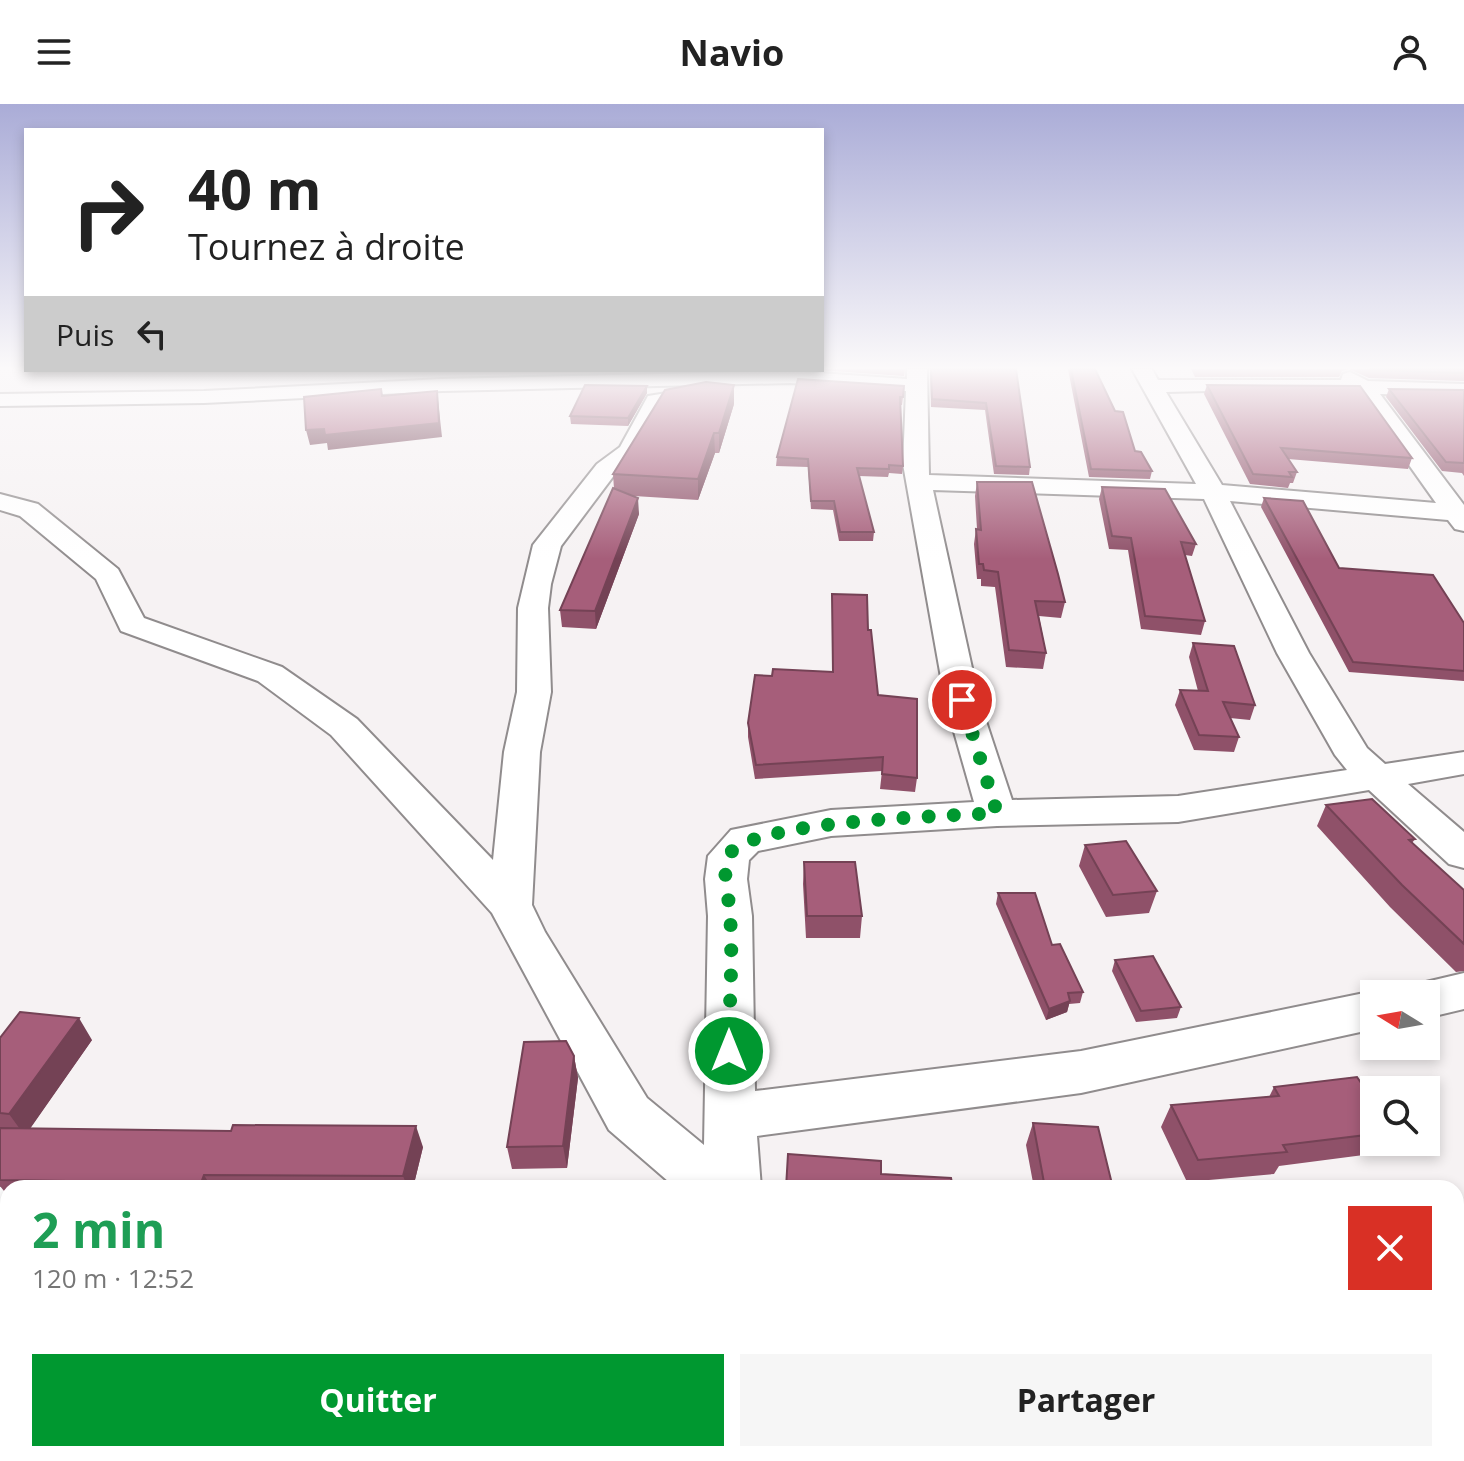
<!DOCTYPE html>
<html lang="fr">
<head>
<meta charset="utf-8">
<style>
  body { margin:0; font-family:"Open Sans",sans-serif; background:#f6f6f6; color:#222; height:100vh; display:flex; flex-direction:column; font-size:30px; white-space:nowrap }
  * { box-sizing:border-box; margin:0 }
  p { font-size:26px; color:#767676 }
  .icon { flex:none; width:44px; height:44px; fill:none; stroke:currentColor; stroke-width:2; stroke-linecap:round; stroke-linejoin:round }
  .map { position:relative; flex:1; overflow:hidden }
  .details { position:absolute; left:0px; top:1076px; width:1464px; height:282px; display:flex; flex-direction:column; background:#fff; border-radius:24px 24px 0 0; box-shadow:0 4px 12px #0003 }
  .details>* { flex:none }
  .hud { position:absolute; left:24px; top:24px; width:800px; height:244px; border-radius:0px; box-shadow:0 4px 12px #0003; background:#fff; color:#222; overflow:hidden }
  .needle { width:52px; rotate:281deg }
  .tools { position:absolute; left:1360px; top:876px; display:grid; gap:16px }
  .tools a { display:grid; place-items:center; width:80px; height:80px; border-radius:0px; background:#fff; box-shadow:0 4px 12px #0003; font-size:40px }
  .pin { position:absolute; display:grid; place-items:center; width:68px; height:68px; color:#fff; margin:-34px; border:4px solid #fff; border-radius:50%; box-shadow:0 2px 8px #0007 }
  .me { position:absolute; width:88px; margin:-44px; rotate:0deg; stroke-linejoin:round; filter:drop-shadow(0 0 6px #0008) }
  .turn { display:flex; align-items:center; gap:28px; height:168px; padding:0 32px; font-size:36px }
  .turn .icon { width:104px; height:104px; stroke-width:2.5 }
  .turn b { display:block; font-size:56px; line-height:68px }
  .then { display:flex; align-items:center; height:76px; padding:0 32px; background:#0003; gap:16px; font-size:30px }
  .round { display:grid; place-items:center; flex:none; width:84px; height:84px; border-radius:0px; background:#f6f6f6 }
  .headline { display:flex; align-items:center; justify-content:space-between; height:136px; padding:0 32px }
  h1 { font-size:48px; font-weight:700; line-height:60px; color:#1e9e55 }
  .action { display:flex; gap:16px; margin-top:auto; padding:16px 32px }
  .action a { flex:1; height:92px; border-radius:0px; background:#009830; color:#fff; font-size:32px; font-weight:700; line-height:92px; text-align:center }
  .action a+a { background:#f6f6f6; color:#222 }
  header { display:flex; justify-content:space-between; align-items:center; height:104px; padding:0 32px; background:#fff; font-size:36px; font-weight:700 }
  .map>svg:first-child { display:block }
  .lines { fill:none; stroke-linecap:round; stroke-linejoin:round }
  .minor-casing { stroke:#908c8d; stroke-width:4 }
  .minor { fill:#fff; fill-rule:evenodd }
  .wall { fill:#8f5169 }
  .shaded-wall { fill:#744255 }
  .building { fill:#a65e7a; stroke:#744255; stroke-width:2 }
  .route { stroke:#009830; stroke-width:14; stroke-dasharray:0 25.2 }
</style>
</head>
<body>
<header><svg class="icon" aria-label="menu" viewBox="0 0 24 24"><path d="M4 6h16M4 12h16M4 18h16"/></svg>Navio<svg class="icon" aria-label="person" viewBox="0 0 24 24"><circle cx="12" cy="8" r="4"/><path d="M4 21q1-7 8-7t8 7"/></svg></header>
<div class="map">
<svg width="1464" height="1357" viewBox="0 0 1464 1357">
  <rect width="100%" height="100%" fill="#f6f2f3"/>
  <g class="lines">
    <defs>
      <path id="minor" d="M907,265H927L929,371L1196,380L1132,265H1152L1158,276H1341L1343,270L1350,268L1368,277L1464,280V292L1380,290L1464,401V427L1455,425L1448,416L1230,397L1309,549L1367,644L1385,660L1464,648V670L1408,680L1464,728V764L1449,760L1369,686L1178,718L997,722L831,732L758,747L749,756L747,775L752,812L755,987L1081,947L1374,887L1383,890H1374V925L1081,989L757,1032L761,1084H676L609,1026L492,809L331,631L258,577L121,527L96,475L20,412L0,406V390L38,400L118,465L144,514L282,563L357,615L493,756L504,648L517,588L518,504L533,441L597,360L620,343L648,292L698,284L705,286L709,290L705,294L664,302L637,352L615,370L561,442L551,480L548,504L551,588L540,648L532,801L545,828L647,994L704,1041L708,812L705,775L708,752L731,726L831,706L974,698L945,596L903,360L906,287L790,279L442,287L204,299L0,302V290L204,287L442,275L790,267L907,275ZM1252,286L1358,289L1436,399L1222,381L1166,288ZM933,386L1204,395L1277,549L1335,651L1347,666L1178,692L1012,696L979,596Z
        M1464,869V905L1426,914V890H1405L1409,882Z
        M0,1083L10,1084L8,1137H0Z
        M1464,1299V1357H1432L1431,1354L1430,1357H1340L1343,1350H1456V1301Z
        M713,1350H781V1357H713Z"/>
    </defs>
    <!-- minor casing -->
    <use href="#minor" class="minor-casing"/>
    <!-- minor -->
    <use href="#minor" class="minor"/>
  </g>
  <!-- wall -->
  <path class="wall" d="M822,265H905L904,272L819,266H822Z
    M930,265H1016L1030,363L1029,371L994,370L985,306L931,303Z
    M1068,265H1095L1135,347L1152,367L1150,375L1089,373Z
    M1191,265H1464V277L1369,274L1349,265L1342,267L1339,273H1195Z
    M798,275L903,293L902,301H900L903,362L902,370L889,369L888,373L859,372L874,428L873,437H839L833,406L811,405L808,363L776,362L777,353Z
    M1207,281L1412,354L1408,365L1288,355L1297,368L1293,379H1290L1288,384L1250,380L1204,290Z
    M647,282V289L628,322L571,320L570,312Z
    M1389,285L1464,286V372L1462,369L1442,367L1386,293Z
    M734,300L719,349H715L698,396L634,392L639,410L596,525L562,523L560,506L614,385L613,370Z
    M977,378L1065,498L1061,514L1039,512L1046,549L1043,565L1006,563L995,483L981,482V475H977L974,440L976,425H977L975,392Z
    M1102,383L1196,440L1192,452L1185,451L1205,517L1201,531L1141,525L1128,446L1109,445L1099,395Z
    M1264,394L1339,464L1464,519V577L1349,568L1261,403Z
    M832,490L868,526L878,591L917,674L915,688L880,685L882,667L755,675L748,633V619L772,572L832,568Z
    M1193,539L1255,601L1250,616L1230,614L1239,633L1234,648L1194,646L1175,601L1180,586L1198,587L1189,553Z
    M1326,701L1415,735L1412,739L1464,786V867L1456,868L1390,803L1317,722Z
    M1085,741L1157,787L1149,809L1106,813L1079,762Z
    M804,758L862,812L860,834H806L803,780Z
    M998,789L1052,841L1083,888L1080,899L1069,900L1067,908L1046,916L996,800Z
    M1115,856L1181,903L1177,914L1136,918L1112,867Z
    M0,934L92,936L30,1024L423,1043L413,1084H8V1092L0,1082Z
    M574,952L578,974L567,1064L512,1065L507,1043Z
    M1274,983L1374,998V1038H1387L1379,1049L1279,1062L1274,1070L1187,1078L1161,1023L1171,1001L1269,993Z
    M1033,1019L1113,1084H1034L1026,1041Z
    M1456,1106L1464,1117V1142L1463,1143L1464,1145V1240L1456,1242Z"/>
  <!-- shaded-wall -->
  <path class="shaded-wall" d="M734,281V300L719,349V329Z
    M647,282V289L628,322V314Z
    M437,287L442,333L328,346L327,339L310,341L306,326Z
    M714,329L715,349L698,396V375Z
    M638,394L639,410L596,525L595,507Z
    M1070,897L1067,908L1046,916L1049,905Z
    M79,914L92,936L25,1032L9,1010Z
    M574,952L578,974L567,1064L563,1042Z
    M416,1022L423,1043L413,1084H408L403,1072Z
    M204,1071L212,1084H204L201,1079Z"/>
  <!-- building -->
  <path class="building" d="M931,265H1016L1030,363L996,362L986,299L932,295Z
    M1071,265H1095L1115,307L1123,308L1135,347L1141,348L1152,367L1091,365Z
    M1369,265H1464V269L1372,266Z
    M798,275L904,282L903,293H900L903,362L889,361V365L857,364L874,428H840L834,397H811L808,355L777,353Z
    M706,278L734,281L719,329H714L698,375L613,370L665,286Z
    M585,281L647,282L628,314L570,312Z
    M1207,281L1360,282L1412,354L1281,344L1297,368H1289L1292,373L1253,370Z
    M381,285L382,292L437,287L439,319L325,331L324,325L306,326L304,293Z
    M1389,285L1464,286V359L1446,358Z
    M977,378H1032L1058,470L1065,498L1035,497L1046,549L1009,546L998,468L984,466L983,460H979L976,425L981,426Z
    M1102,383L1165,385L1196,440L1181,438L1205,517L1145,512L1131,434L1112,432Z
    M613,384L638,394L595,507L560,506Z
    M1264,394L1303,397L1339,464L1433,471L1464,519V567L1353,558Z
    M832,490L867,491L868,526H871L878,591L917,595V674L882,670L883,653L756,661L748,619L755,571L772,572L773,565L833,568Z
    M1193,539L1234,542L1255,601L1223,598L1239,633L1199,631L1180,586L1208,587Z
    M1372,695L1415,735L1409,736L1464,786V840L1402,781L1326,701Z
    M1126,737L1157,787L1113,791L1085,741Z
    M804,758H855L862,812H807Z
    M998,789H1035L1052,841L1060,840L1083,888L1068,889L1070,897L1049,905Z
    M1153,852L1181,903L1141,907L1115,856Z
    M20,908L79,914L9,1010L0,1009V934Z
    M566,937L574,952L563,1042L507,1043L524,938Z
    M1357,973L1374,998V1030L1283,1041L1287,1048L1198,1056L1171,1001L1279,992L1274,983Z
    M1033,1019L1098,1023L1113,1084H1045Z
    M233,1021L416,1022L403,1072L204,1071L201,1079L0,1076V1024L231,1027Z
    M788,1050L881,1057V1070L951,1074L953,1084H786Z
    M1438,1080L1440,1084H1414Z
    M1456,1106L1464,1117V1132L1456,1134Z
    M1456,1134L1464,1145V1224L1456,1225Z"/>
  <!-- sky -->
  <linearGradient id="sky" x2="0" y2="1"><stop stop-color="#aaacd7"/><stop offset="0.58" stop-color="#fbf9fa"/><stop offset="1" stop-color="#fbf9fa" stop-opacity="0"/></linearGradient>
  <rect width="1464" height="455" fill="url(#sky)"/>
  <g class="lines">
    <!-- route -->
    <path class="route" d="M729,947C729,898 734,847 729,800C727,786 722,764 729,751C749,716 952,712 997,709L962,596"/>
  </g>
</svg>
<div class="tools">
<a><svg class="needle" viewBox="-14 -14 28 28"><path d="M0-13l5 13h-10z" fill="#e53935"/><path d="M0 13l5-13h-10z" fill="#767676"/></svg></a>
<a><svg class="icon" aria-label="search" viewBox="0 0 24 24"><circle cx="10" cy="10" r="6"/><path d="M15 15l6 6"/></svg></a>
</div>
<div class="pin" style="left:962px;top:596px;background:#d93025"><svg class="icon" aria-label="arrive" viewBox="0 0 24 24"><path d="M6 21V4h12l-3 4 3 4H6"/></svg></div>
<svg class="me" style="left:729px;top:947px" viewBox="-20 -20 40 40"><circle r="17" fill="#009830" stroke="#fff" stroke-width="3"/><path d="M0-11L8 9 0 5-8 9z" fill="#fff"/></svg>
<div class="hud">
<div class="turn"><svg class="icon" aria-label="right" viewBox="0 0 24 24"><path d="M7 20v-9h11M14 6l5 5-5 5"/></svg><div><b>40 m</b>Tournez à droite</div></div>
<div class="then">Puis<svg class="icon" aria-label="left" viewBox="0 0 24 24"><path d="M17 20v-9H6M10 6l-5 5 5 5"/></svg></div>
</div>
<section class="details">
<div class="headline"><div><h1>2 min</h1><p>120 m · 12:52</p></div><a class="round" style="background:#d93025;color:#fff"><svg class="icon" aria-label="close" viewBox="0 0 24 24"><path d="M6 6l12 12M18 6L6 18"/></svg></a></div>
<div class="action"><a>Quitter</a><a>Partager</a></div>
</section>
</div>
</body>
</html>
